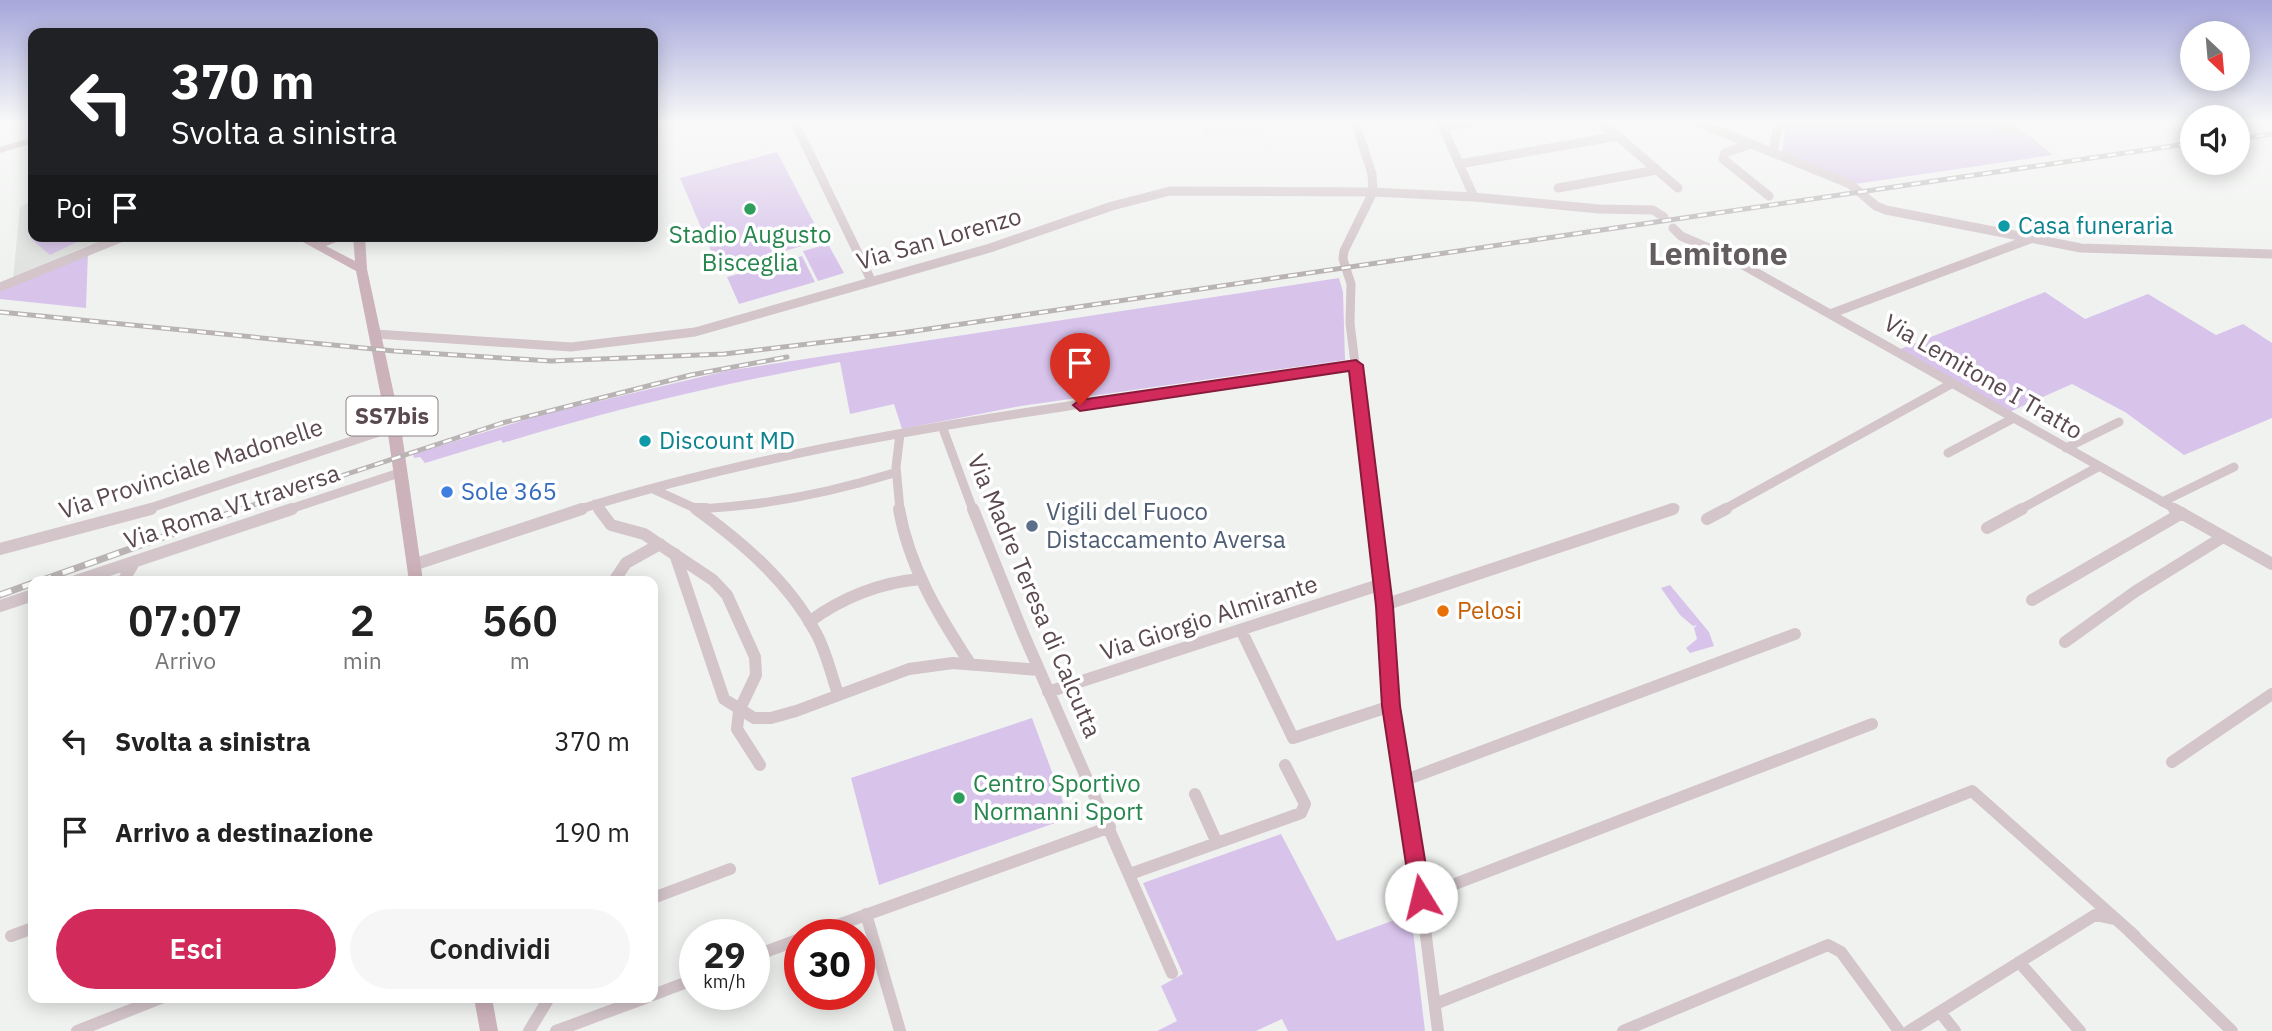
<!DOCTYPE html>
<html lang="it">
<head>
<meta charset="utf-8">
<style>
  body { margin:0; font-family:"IBM Plex Sans",sans-serif; background:#f6f6f6; color:#222; height:100vh; display:flex; flex-direction:column; font-size:26px; white-space:nowrap }
  * { box-sizing:border-box; margin:0 }
  p { font-size:23px; color:#767676 }
  .icon { flex:none; width:38px; height:38px; fill:none; stroke:currentColor; stroke-width:2; stroke-linecap:round; stroke-linejoin:round }
  .map { position:relative; flex:1; overflow:hidden }
  .drawer { position:absolute; left:28px; top:576px; width:630px; height:427px; display:flex; flex-direction:column; background:#fff; border-radius:14px; box-shadow:0 4px 18px #0003 }
  .drawer>* { flex:none }
  .banner { position:absolute; left:28px; top:28px; width:630px; height:214px; border-radius:14px; box-shadow:0 4px 18px #0003; background:#202124; color:#fff; overflow:hidden }
  .needle { width:46px; rotate:154deg }
  .buttons { position:absolute; left:2180px; top:21px; display:grid; gap:14px }
  .buttons a { display:grid; place-items:center; width:70px; height:70px; border-radius:50%; background:#fff; box-shadow:0 4px 18px #0003; font-size:35px }
  .speed { position:absolute; left:679px; top:919px; display:flex; gap:14px; font-size:35px; font-weight:700; text-align:center }
  .speed>* { display:grid; place-content:center; width:91px; height:91px; border-radius:50%; background:#fff; box-shadow:0 4px 18px #0003; line-height:1 }
  .speed small { font-size:18px; font-weight:400 }
  .speed .limit { border:10px solid #d22; background:#fff; color:#111 }
  .pin { position:absolute; display:grid; place-items:center; width:60px; height:60px; color:#fff; margin:-72px -30px; border-radius:50% 50% 50% 0; rotate:-45deg; box-shadow:0 0 7px #0007 }
  .pin .icon { rotate:45deg }
  .me { position:absolute; width:77px; margin:-38px; rotate:351deg; stroke-linejoin:round; filter:drop-shadow(0 0 5px #0008) }
  .turn { display:flex; align-items:center; gap:24px; height:147px; padding:0 28px; font-size:32px }
  .turn .icon { width:91px; height:91px; stroke-width:2.5 }
  .turn b { display:block; font-size:49px; line-height:60px }
  .then { display:flex; align-items:center; height:66px; padding:0 28px; background:#0003; gap:14px; font-size:26px }
  .eta { display:flex; justify-content:space-evenly; align-items:center; height:119px; text-align:center }
  .eta b { font-size:42px; font-weight:600; line-height:49px }
  .primary-button { display:flex; gap:14px; margin-top:auto; padding:14px 28px }
  .primary-button a { flex:1; height:80px; border-radius:42px; background:#d22a5b; color:#fff; font-size:28px; font-weight:600; line-height:80px; text-align:center }
  .primary-button a+a { background:#f6f6f6; color:#222 }
  ul { padding:0; list-style:none }
  li { display:flex; align-items:center; gap:21px; height:91px; padding:0 28px }
  li div { flex:1 }
  li b { display:block; font-size:26px }
  li em { font-style:normal }
  .map>svg:first-child { display:block }
  .education { fill:#e1e3e1 }
  .green { fill:#d8c3eb }
  .lines { fill:none; stroke-linecap:round; stroke-linejoin:round }
  .minor-far1 { stroke:#d3c5ca; stroke-width:9 }
  .minor { stroke:#d3c5ca; stroke-width:12 }
  .major { fill:#ccb2bb; fill-rule:evenodd }
  .rail-far1-casing { stroke:#b9b3b4; stroke-width:5 }
  .rail-casing { stroke:#b9b3b4; stroke-width:7 }
  .rail-far1 { stroke:#fff; stroke-width:2.5; stroke-dasharray:9; stroke-linecap:butt }
  .rail { stroke:#fff; stroke-width:4.5; stroke-dasharray:12; stroke-linecap:butt }
  .route { fill:#d22a5b; stroke:#881b3b; stroke-width:2 }
  .leisure-dot { fill:#2e9e5b; stroke:#fff; stroke-width:2.5 }
  .culture-dot { fill:#0f9aa8; stroke:#fff; stroke-width:2.5 }
  .shop-dot { fill:#3f7fe0; stroke:#fff; stroke-width:2.5 }
  .service-dot { fill:#5c6f8a; stroke:#fff; stroke-width:2.5 }
  .food-dot { fill:#e8710a; stroke:#fff; stroke-width:2.5 }
  .labels { text-anchor:middle; stroke-width:7; stroke-linejoin:round; paint-order:stroke }
  .shield { fill:#fff; stroke:#8c8084; stroke-width:2 }
  .shield-label { font-size:23px; font-weight:bold; fill:#5b4950 }
  .culture-label { font-size:24px; fill:#0d838f; stroke:#fff; text-anchor:start }
  .leisure-label { font-size:24px; fill:#27864d; stroke:#fff }
  .street-label { font-size:24px; fill:#5b4950; stroke:#fff }
  .shop-label { font-size:24px; fill:#366cbe; stroke:#fff; text-anchor:start }
  .service-label { font-size:24px; fill:#4e5e75; stroke:#fff; text-anchor:start }
  .food-label { font-size:24px; fill:#c56008; stroke:#fff; text-anchor:start }
  .district-label { font-size:32px; font-weight:bold; fill:#645d5f; stroke:#fff }
</style>
</head>
<body>
<div class="map">
<svg width="2272" height="1031" viewBox="0 0 2272 1031">
  <rect width="100%" height="100%" fill="#f0f2f0"/>
  <!-- education -->
  <path class="education" d="M1198,121H1292L1293,125L1205,136Z
    M33,200V236H119L82,248L13,279L20,207Z"/>
  <!-- green -->
  <path class="green" d="M1786,121H1964L2023,131L2053,155L1855,184L1782,153Z
    M777,152L823,240L719,270L680,178Z
    M35,236H70L77,242L50,255L30,238Z
    M828,244L844,273L818,281L803,251Z
    M88,252L86,308L0,299V291Z
    M802,256L815,282L739,304L727,277Z
    M1339,278L1343,292L1345,360L1021,406L902,429L894,404L850,414L840,362C726,383 613,409 503,443L501,440L425,463L420,457L414,458L413,454L541,415L726,371Z
    M2045,292L2085,319L2148,294L2216,335L2243,324L2272,343V418L2184,455L2125,412L2072,384L2007,413L1898,350Z
    M1670,585L1709,632L1714,646L1690,653L1686,648L1697,639L1694,628L1697,625L1693,626L1680,615L1661,588Z
    M1032,718L1069,818L879,885L851,778Z
    M1281,834L1337,941L1411,914L1425,1031H1288L1282,1019L1256,1031H1157L1177,1021L1161,986L1183,974L1143,883Z"/>
  <g class="lines">
    <!-- minor-far1 -->
    <path class="minor-far1" d="M794,121L871,280
      M1355,121L1372,174L1373,192L1344,251L1343,259L1351,284L1350,323L1373,510
      M1440,121L1474,197
      M1600,121L1678,188
      M1695,121L1850,184L1876,206L1886,210L2081,248L2272,254
      M1971,121L2015,129
      M1443,127L1481,121
      M1751,144L1725,153L1723,159L1769,196
      M1773,153L1779,121
      M1459,164L1618,136
      M1558,188L1657,170
      M1673,228L1681,236L1727,256L2177,510
      M0,287L125,236
      M1830,314L2030,239
      M376,334L571,347L695,332L990,248L1112,206L1170,191L1373,192L1474,197L1599,209L1653,210L1664,217
      M942,426L973,510
      M2066,448L2119,422
      M1948,453L2012,419
      M653,489L699,510
      M2162,502L2234,467
      M595,504L600,510
      M697,509C765,506 829,493 894,473
      M144,510L394,427
      M287,510L402,472
      M577,510C829,432 1096,403 1356,365
      M900,510L896,467L900,434
      M1668,510L1675,508
      M1723,510L1951,384
      M2019,510L2098,467"/>
    <!-- minor -->
    <path class="minor" d="M599,509L611,525L644,534L713,580L727,595L755,657L756,675L739,711L737,729L760,765
      M696,509C743,543 788,581 816,633C826,651 831,674 838,694
      M697,509H706
      M899,509C909,567 939,616 971,665
      M973,509L1023,633L1172,973
      M1372,509L1384,605L1391,706L1421,897L1438,1031
      M2174,509L2272,564
      M1707,519L1726,509
      M1987,528L2022,509
      M0,549L151,509
      M675,554L724,699L754,718H771L796,711L909,669L953,663L1039,670
      M413,565L582,509
      M76,581L292,509
      M123,581L135,561
      M614,581L626,563L660,544
      M2032,600L2182,513
      M1384,605L1673,509
      M0,606L33,595
      M809,622C841,598 881,582 921,579
      M1241,630L1293,738L1391,706
      M2065,642L2136,591L2223,537
      M1048,692L1382,584
      M2172,762L2272,694
      M1403,781L1795,634
      M1195,794L1217,843
      M1130,874L1301,813L1305,804L1285,765
      M1421,897L1872,724
      M653,898L730,869
      M866,914L900,1031
      M2129,931L2232,1031
      M813,934L1110,827
      M11,936L33,928
      M754,956L800,939
      M2019,962L2080,1031
      M653,995L695,979
      M1435,1004L1972,791L2135,936
      M1940,1012L1955,1031
      M77,1031L161,998
      M529,1031L549,998
      M556,1031L645,998
      M1623,1031L1828,945L1841,952L1899,1031
      M1909,1031L2095,915L2114,919"/>
    <!-- major -->
    <path class="major" d="M33,137V143L0,153V147Z
      M292,236H307L317,241L332,236H351L326,246L355,261L353,236H365L367,269L401,427L423,581H409L387,427L356,271Z
      M474,998H492L498,1031H480Z"/>
    <defs>
      <path id="rail-far1" d="M2238,139L2272,134
        M0,312L394,351L551,361L724,354L901,333L2193,143
        M238,510L502,423L691,375L787,357"/>
      <path id="rail" d="M40,581L242,509
        M0,595L33,583"/>
    </defs>
    <!-- rail-far1 casing -->
    <use href="#rail-far1" class="rail-far1-casing"/>
    <!-- rail casing -->
    <use href="#rail" class="rail-casing"/>
    <!-- rail-far1 -->
    <use href="#rail-far1" class="rail-far1"/>
    <!-- rail -->
    <use href="#rail" class="rail"/>
  </g>
  <!-- sky -->
  <linearGradient id="sky" x2="0" y2="1"><stop stop-color="#a6a7db"/><stop offset="0.46" stop-color="#f8f9f8"/><stop offset="1" stop-color="#f8f9f8" stop-opacity="0"/></linearGradient>
  <rect width="2272" height="265" fill="url(#sky)"/>
  <!-- route -->
  <path class="route" d="M1356,360L1363,365L1393,606L1400,706L1431,897L1428,904L1421,906L1414,904L1411,897L1382,706L1376,606L1349,371L1080,411L1073,405L1080,400Z"/>
  <!-- markers -->
  <g class="leisure-dot">
    <circle cx="750" cy="209" r="7"/>
    <circle cx="959" cy="798" r="7"/>
  </g>
  <g class="culture-dot">
    <circle cx="2004" cy="226" r="7"/>
    <circle cx="645" cy="441" r="7"/>
  </g>
  <circle class="shop-dot" cx="447" cy="492" r="7"/>
  <circle class="service-dot" cx="1032" cy="526" r="7"/>
  <circle class="food-dot" cx="1443" cy="611" r="7"/>
  <g class="labels">
    <!-- shield labels -->
    <rect class="shield" x="346.5" y="396.5" width="91" height="39" rx="5"/>
    <g class="shield-label">
      <text x="392" y="424">SS7bis</text>
    </g>
    <!-- culture labels -->
    <g class="culture-label">
      <text x="2018" y="234">Casa funeraria</text>
      <text x="659" y="449">Discount MD</text>
    </g>
    <!-- leisure labels -->
    <g class="leisure-label">
      <text x="750" y="243">Stadio Augusto<tspan x="750" dy="28">Bisceglia</tspan></text>
      <text x="973" y="792" text-anchor="start">Centro Sportivo<tspan x="973" dy="28">Normanni Sport</tspan></text>
    </g>
    <!-- street labels -->
    <g class="street-label">
      <text transform="translate(939 239) rotate(-16)" y="8">Via San Lorenzo</text>
      <text transform="translate(1983 377) rotate(30)" y="8">Via Lemitone I Tratto</text>
      <text transform="translate(191 469) rotate(-18)" y="8">Via Provinciale Madonelle</text>
      <text transform="translate(232 507) rotate(-18)" y="8">Via Roma VI traversa</text>
      <text transform="translate(1034 596) rotate(67)" y="8">Via Madre Teresa di Calcutta</text>
      <text transform="translate(1209 618) rotate(-18)" y="8">Via Giorgio Almirante</text>
    </g>
    <!-- shop labels -->
    <g class="shop-label">
      <text x="461" y="500">Sole 365</text>
    </g>
    <!-- service labels -->
    <g class="service-label">
      <text x="1046" y="520">Vigili del Fuoco<tspan x="1046" dy="28">Distaccamento Aversa</tspan></text>
    </g>
    <!-- food labels -->
    <g class="food-label">
      <text x="1457" y="619">Pelosi</text>
    </g>
    <!-- district labels -->
    <g class="district-label">
      <text x="1718" y="265">Lemitone</text>
    </g>
  </g>
</svg>
<div class="buttons">
<a><svg class="needle" viewBox="-14 -14 28 28"><path d="M0-13l5 13h-10z" fill="#e53935"/><path d="M0 13l5-13h-10z" fill="#767676"/></svg></a>
<a><svg class="icon" aria-label="sound" viewBox="0 0 24 24"><path d="M4 9h4l5-4v14l-5-4H4zM17 9q2 3 0 6"/></svg></a>
</div>
<div class="speed"><div>29<small>km/h</small></div><div class="limit">30</div></div>
<div class="pin" style="left:1080px;top:405px;background:#d93025"><svg class="icon" aria-label="arrive" viewBox="0 0 24 24"><path d="M6 21V4h12l-3 4 3 4H6"/></svg></div>
<svg class="me" style="left:1421px;top:897px" viewBox="-20 -20 40 40"><circle r="19" fill="#fff"/><path d="M0-13L10 11 0 6-10 11z" fill="#d22a5b"/></svg>
<div class="banner">
<div class="turn"><svg class="icon" aria-label="left" viewBox="0 0 24 24"><path d="M17 20v-9H6M10 6l-5 5 5 5"/></svg><div><b>370 m</b>Svolta a sinistra</div></div>
<div class="then">Poi<svg class="icon" aria-label="arrive" viewBox="0 0 24 24"><path d="M6 21V4h12l-3 4 3 4H6"/></svg></div>
</div>
<section class="drawer">
<div class="eta">
<div><b>07:07</b><p>Arrivo</p></div>
<div><b>2</b><p>min</p></div>
<div><b>560</b><p>m</p></div>
</div>
<ul>
<li><svg class="icon" aria-label="left" viewBox="0 0 24 24"><path d="M17 20v-9H6M10 6l-5 5 5 5"/></svg><div><b>Svolta a sinistra</b></div><em>370 m</em></li>
<li><svg class="icon" aria-label="arrive" viewBox="0 0 24 24"><path d="M6 21V4h12l-3 4 3 4H6"/></svg><div><b>Arrivo a destinazione</b></div><em>190 m</em></li>
</ul>
<div class="primary-button"><a>Esci</a><a>Condividi</a></div>
</section>
</div>
</body>
</html>
